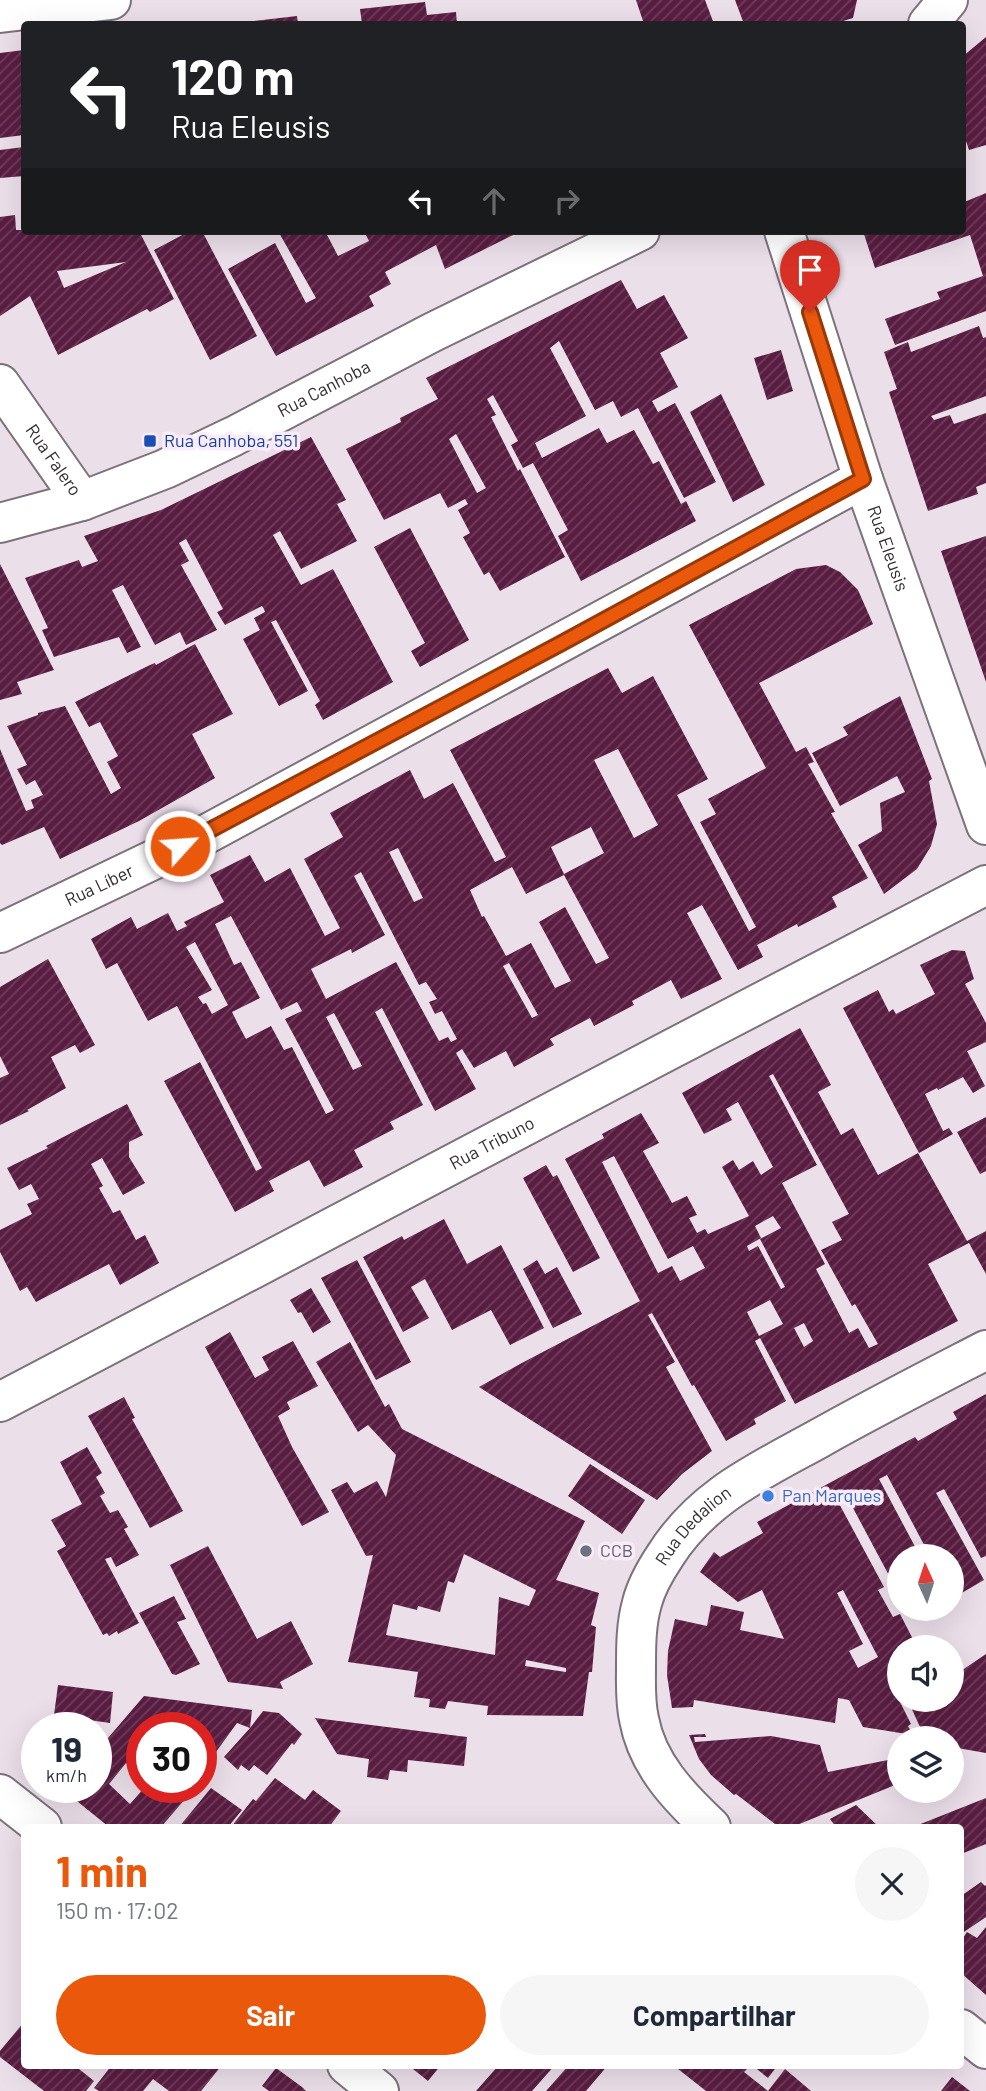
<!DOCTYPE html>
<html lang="pt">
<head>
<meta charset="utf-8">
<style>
  body { margin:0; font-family:Barlow,sans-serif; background:#f6f6f7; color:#1f2937; height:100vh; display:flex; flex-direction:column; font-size:26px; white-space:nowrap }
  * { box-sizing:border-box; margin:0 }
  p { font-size:23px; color:#747a83 }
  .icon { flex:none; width:38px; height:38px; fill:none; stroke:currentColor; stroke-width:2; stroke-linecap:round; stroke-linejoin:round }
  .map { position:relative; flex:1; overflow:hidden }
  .panel { position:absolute; left:21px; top:1824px; width:943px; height:245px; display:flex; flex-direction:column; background:#fff; border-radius:7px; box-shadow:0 7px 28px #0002 }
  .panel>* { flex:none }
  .hud { position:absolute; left:21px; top:21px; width:945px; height:214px; border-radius:7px; box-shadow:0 7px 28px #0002; background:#202124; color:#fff; overflow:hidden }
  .needle { width:46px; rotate:357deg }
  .fabs { position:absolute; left:887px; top:1544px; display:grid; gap:14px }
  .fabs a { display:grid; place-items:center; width:77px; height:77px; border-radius:50%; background:#fff; box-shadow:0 7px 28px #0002; font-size:35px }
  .speed { position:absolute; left:21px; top:1712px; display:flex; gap:14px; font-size:35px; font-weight:700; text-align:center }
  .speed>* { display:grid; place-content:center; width:91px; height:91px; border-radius:50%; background:#fff; box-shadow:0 7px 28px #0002; line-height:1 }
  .speed small { font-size:18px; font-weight:400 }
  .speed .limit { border:10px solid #d22; background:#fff; color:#111 }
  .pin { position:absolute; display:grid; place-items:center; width:60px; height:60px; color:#fff; margin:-72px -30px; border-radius:50% 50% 50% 0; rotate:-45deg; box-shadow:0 0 7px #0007 }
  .pin .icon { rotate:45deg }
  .me { position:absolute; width:77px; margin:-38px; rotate:64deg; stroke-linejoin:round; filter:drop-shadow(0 0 5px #0008) }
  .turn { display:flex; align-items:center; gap:24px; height:147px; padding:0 35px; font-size:32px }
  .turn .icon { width:91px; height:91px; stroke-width:2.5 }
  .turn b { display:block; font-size:49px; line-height:60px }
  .lanes { display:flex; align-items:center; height:66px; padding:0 35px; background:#0003; justify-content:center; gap:35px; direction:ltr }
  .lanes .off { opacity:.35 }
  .round { display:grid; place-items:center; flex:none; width:74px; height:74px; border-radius:37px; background:#f6f6f7 }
  .summary { display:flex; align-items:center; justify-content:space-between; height:119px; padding:0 35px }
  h1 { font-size:42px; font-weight:700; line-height:52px; color:#ea580c }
  .button { display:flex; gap:14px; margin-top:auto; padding:14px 35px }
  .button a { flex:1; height:80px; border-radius:42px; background:#ea580c; color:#fff; font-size:28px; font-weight:700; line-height:80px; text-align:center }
  .button a+a { background:#f6f6f7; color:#1f2937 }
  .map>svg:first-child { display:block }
  .building { fill:url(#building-hatch); fill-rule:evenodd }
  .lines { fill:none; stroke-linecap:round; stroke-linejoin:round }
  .street-casing { stroke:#7d727c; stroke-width:42 }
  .street { stroke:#fff; stroke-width:38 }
  .route-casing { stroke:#983908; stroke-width:18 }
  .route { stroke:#ea580c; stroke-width:12 }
  .transit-dot { fill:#1a4fb4; stroke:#f9ecf8; stroke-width:2.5 }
  .shop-dot { fill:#3f7fe0; stroke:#f9ecf8; stroke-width:2.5 }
  .worship-dot { fill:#6b7280; stroke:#f9ecf8; stroke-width:2.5 }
  .labels { text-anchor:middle; stroke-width:7; stroke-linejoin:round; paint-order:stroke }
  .street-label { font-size:18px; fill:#312c30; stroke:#f9ecf8 }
  .transit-label { font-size:18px; fill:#164399; stroke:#f9ecf8; text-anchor:start }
  .shop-label { font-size:18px; fill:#366cbe; stroke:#f9ecf8; text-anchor:start }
  .worship-label { font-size:18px; fill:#5b616d; stroke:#f9ecf8; text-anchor:start }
</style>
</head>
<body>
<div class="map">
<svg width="986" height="2091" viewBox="0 0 986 2091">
  <defs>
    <pattern id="building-hatch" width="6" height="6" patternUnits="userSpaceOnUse" patternTransform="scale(1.75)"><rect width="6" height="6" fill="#5a1d42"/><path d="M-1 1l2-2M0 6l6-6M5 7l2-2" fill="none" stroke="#6f3e5b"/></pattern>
  </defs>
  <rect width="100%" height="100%" fill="#ebdfea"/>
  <!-- building -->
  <path class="building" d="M636,0H705L714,24H644Z
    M735,0H857L853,18L833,24H744Z
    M425,2L427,15L456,12L457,24H362L360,9Z
    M297,16L298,24H238V23Z
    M986,37V145L969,150L962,129V57Z
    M24,50V103L23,104L24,135L0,138V53Z
    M24,147V176L0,178V150Z
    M986,193V311L895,345L885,319L940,299L937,292L983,276L970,235L875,268L863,231H962V203Z
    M15,215L16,230L139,231L174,299L150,312L147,309L58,355L30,296L0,316V217ZM126,262L64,288L57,271Z
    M190,231H202L257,336L210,360L154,250Z
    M278,231H325L338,256L369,241L364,231H516L517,233L445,269L436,245L385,272L391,284L369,296L374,306L276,356L228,269L275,243L306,303L316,298Z
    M621,280L637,309L664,295L688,338L660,353L678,387L652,401L658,412L675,403L716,482L684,498L638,408L621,417L613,401L595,410L559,341L550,348L586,416L535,443L542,458L599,428L607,443L634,430L653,464L659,461L681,504L686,501L696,521L581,581L558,536L568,530L533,463L523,468L511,445L518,441L493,395L487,399L496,415L491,417L518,471L520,469L565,557L500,591L489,572L484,575L463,537L470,533L458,510L468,504L465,499L448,508L440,493L384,520L346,449L401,422L400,418L438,399L426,378ZM456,434L486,488L477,493L449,439Z
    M979,326L983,338L986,337V396L931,416L934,420L950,415L954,424L986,413V483L976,487L978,494L928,511L889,392L897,389L884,352L908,342L911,352Z
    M781,350L793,391L767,400L754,358Z
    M721,394L765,485L733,502L690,412Z
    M311,437L346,500L337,504L357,541L301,569L280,531L273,535L301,585L333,569L393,682L323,720L315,705L320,701L276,620L271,622L308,691L279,706L243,639L260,630L254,618L265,612L264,609L262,606L225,625L217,612L223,609L186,539L179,543L189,561L181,565L217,630L186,645L180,632L155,645L123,585L112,590L141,647L127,653L119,637L54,657L42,630L48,628L25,578L79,560L82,567L98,561L84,536L161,510Z
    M410,528L469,640L420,667L411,651L425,643L374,547Z
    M986,536V682L941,551Z
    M0,564L54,670L17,682L22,694L0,700Z
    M826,565L840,572L858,590L873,624L759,683L796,752L806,747L814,762L808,764L835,812L831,813L868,878L832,897L837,907L798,927L797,924L757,945L763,957L738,970L702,905L687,913L722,979L681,999L671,980L632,1001L634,1005L594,1026L590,1018L550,1039L554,1045L514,1067L506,1051L474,1068L462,1049L456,1053L476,1089L435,1111L382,1008L375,1012L423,1105L390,1122L394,1129L354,1150L363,1167L324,1187L309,1160L269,1181L274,1191L235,1212L164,1081L200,1062L256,1171L262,1168L205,1059L177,1006L148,1021L117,963L106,969L91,939L131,917L137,929L168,913L177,931L187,926L184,922L224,902L210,875L250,855L265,882L290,868L325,936L340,928L304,859L343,837L330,813L410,770L424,799L453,783L495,862L506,857L450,750L608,668L622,693L653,676L708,779L677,795L749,931L756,927L700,822L716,814L708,799L766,768L689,625L796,569ZM618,749L658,825L634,838L594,760ZM591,827L604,853L564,874L551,847ZM398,848L423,898L414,902L389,852ZM512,867L526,894L564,875L609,958L596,964L565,907L539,922L571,981L555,988L531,943L506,956L484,916L482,917L470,890ZM361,872L419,985L426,982L437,999L429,1002L435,1014L442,1011L457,1039L451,1042L448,1037L439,1041L396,962L326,999L311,969L351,949L352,953L385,935L354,876ZM231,916L281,1010L297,1002L302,1011L285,1019L334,1110L326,1114L292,1047L284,1050L271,1026L246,1039L239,1026L232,1012L260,998L241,962L234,965L215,924ZM195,942L228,1005L212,1014L206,1003L203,1004L198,997L212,990L186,947ZM509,963L538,1015L532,1018L503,966ZM334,1013L362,1066L353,1070L326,1017Z
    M195,644L233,714L192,734L215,778L139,821L60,859L44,827L2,845L0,843V749L26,811L34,808L31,800L43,795L35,780L26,785L17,769L27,765L7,726L38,715V713L65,706L111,794L121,788L107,762L118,756L100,722L89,727L75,702L150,665L155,663L156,665Z
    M900,696L932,779L929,781L937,824L931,846L917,869L884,894L858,845L882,831L880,803L905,792L897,776L840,806L812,753L848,735L843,727Z
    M952,950L965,951L974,979L965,984L986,1023V1042L967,1051L985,1086L973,1093L963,1077L938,1090L937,1088L925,1094L943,1131L949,1128L953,1134L919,1153L843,1008L878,990L889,1012L893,1009L896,1014L935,994L920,965Z
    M48,959L95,1045L80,1053L75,1045L51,1057L66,1088L27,1110L29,1111L0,1125V1078L9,1074L0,1056V987Z
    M800,1028L831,1085L818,1092L841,1135L853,1128L878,1175L918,1153L967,1241L986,1231V1274L969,1243L928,1264L958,1321L795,1404L760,1338L755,1341L786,1401L754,1419L756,1424L726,1441L694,1385L692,1386L652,1313L648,1315L675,1362L666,1367L712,1451L682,1474L657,1500L479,1387L520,1364L640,1301L565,1159L604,1138L602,1134L641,1113L659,1143L643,1151L672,1203L687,1196L697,1215L689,1218L697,1233L705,1229L708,1234L749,1216L722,1167L733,1160L739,1170L753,1161L761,1175L773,1167L738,1102L726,1109L732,1120L704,1134L682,1093ZM773,1074L849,1214L832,1222L842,1240L821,1250L852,1306L855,1304L878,1344L869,1348L858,1328L849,1333L816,1269L825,1264L782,1183L817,1165L769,1076ZM614,1156L668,1259L693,1246L705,1268L680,1281L672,1266L658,1273L602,1162ZM773,1216L781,1228L760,1239L784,1285L785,1287L781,1289L758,1246L749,1251L747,1246L761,1238L755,1226ZM770,1300L783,1324L759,1336L747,1312ZM804,1323L813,1341L804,1347L794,1328Z
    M127,1104L143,1135L129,1142V1157L145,1183L123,1195L102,1158L91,1164L103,1186L99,1188L113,1213L120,1210L136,1240L145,1235L159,1263L120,1285L109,1264L36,1302L27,1287L20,1291L0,1252V1230L32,1214L27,1204L39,1199L31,1184L19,1190L7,1168L48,1148L46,1146Z
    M986,1117V1171L980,1174L957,1132Z
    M546,1165L553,1177L557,1175L600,1258L573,1272L523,1178Z
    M444,1219L467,1264L501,1245L544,1328L510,1345L491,1310L452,1330L425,1279L411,1287L429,1318L403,1332L363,1257L402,1236L404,1240Z
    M357,1260L411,1362L376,1380L321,1278Z
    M537,1260L545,1274L557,1267L582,1314L553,1328L523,1269Z
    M311,1288L331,1322L313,1333L301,1312L298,1313L290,1300Z
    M230,1332L255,1378L269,1370L262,1357L293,1341L318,1386L287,1402L290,1409L278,1416L292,1447L329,1512L302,1526L205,1347Z
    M350,1342L385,1407L389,1404L402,1429L585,1521L556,1580L599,1593L591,1625L596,1627L592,1672H589L583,1716L487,1715L488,1706L448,1701L445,1709L429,1707L430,1699L414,1697L418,1672L348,1662L373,1555L366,1556L331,1490L347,1482L354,1493L377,1481L386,1497L396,1455L368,1425L358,1432L316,1362ZM464,1554L536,1590L529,1606L499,1597L495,1655L386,1635L393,1604L417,1610L418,1606L440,1612L448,1581L454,1583ZM526,1660L566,1668V1672L525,1666Z
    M986,1394V1556L981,1558L944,1489L936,1493L984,1580L953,1598L952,1556H930L887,1475L879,1479L920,1556H900V1596L845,1493L836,1498L884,1587L878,1590L893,1617L900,1614L917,1647H900V1699H907L900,1702L911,1724L908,1726L913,1735L863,1727L849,1700L838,1698L835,1723L694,1700L693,1707L672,1708L667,1675L668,1651L675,1619L707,1626L711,1605L744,1612L740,1630L784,1639L762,1590L738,1602L700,1572L714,1552L720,1557L763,1533L757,1522L915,1437L918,1441L957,1419L953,1412ZM843,1590L878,1657L858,1668L849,1651L863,1644L837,1593Z
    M124,1397L135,1418L132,1419L183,1511L150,1528L88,1416Z
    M87,1447L102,1473L96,1477L105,1493L100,1496L110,1513L118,1510L128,1527L124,1529L139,1555L116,1567L111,1557L105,1559L139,1623L118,1634L117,1631L109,1636L107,1633L103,1635L57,1551L66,1546L51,1520L82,1504L60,1462Z
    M590,1464L645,1500L622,1534L568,1496Z
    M208,1546L257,1639L291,1621L313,1664L280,1682L283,1689L228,1682L170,1565Z
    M174,1596L186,1619L177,1622L200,1664L176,1675L172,1674L139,1613Z
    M986,1654V1753L952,1747V1738H925L910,1705L919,1699H952V1677Z
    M58,1685L113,1692L110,1723L54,1715Z
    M144,1696L252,1710L250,1728L263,1711L279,1713L302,1734L294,1745L292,1743L267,1775L254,1765L249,1771L241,1765L238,1770L224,1757L250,1728L237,1723L205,1767L208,1770L201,1777V1727H194L197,1724L190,1718L182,1727H156L162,1720L158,1716L149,1726L151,1727H142V1776L126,1763L109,1784L130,1804L145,1787H193L190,1789L192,1791L161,1827H109L67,1793L72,1787H96V1752Z
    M315,1718L467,1737L464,1766L408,1760L407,1772L390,1770L388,1780L367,1777L369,1759L337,1754Z
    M705,1734L706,1737H694L695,1742L771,1736L820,1745L828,1772L893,1759L900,1760V1783L792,1827H779L736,1794L734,1795L711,1775L699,1759L689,1735Z
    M275,1778L305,1800L313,1790L341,1811L329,1827H231L253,1799L256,1801Z
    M211,1788L242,1810L228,1827H179Z
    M986,1798V1844L961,1854V1827H913Z
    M856,1805L879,1827H836L830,1819Z
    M981,1882L985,1886L986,1885V1917L961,1934V1896Z
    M986,1927V1995L961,1973V1941L967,1932L977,1938Z
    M24,2022V2065H74L94,2081L86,2091H44L0,2057V2051Z
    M112,2065H222L201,2091H169L153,2079L143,2091H99L94,2088Z
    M408,2065H441L428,2081Z
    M499,2065H555L532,2091H476Z
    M569,2065H608L586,2091H546Z
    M673,2065H751L744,2072L768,2091L785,2069L811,2091H706Z
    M752,2065H778L768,2078Z
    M276,2068L302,2087L306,2091H269L262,2086Z
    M952,2077L970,2091H941Z"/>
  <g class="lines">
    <defs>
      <g id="street">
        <path d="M0,13L111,0"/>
        <path d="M928,24L948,0"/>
        <path id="s1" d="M784,231L863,479L986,825"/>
        <path id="s2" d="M0,384L82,501"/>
        <path id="s3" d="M0,523L82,501L165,469L234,436L433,332L640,231"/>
        <path id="s4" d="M0,933L203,836L863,479"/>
        <path id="s5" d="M0,1402L658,1056L986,885"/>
        <path d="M0,1794L42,1827"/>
        <path id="s6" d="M711,1827C679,1797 647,1764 639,1719C635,1702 636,1684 636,1667C636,1646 636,1624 642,1603C646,1587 655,1571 665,1556C702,1497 758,1472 818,1439C873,1408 930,1379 986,1350"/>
        <path d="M961,2029L986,2049"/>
        <path d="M347,2065L379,2091"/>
      </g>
    </defs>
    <!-- street casing -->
    <use href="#street" class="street-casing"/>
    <!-- street -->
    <use href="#street" class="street"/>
  </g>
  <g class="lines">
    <defs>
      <path id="route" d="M180,846L560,644L863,479L810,312"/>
    </defs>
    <!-- route casing -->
    <use href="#route" class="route-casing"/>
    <!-- route -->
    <use href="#route" class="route"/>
  </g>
  <!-- markers -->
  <rect class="transit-dot" x="143" y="434" width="14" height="14" rx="3.5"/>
  <circle class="shop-dot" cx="768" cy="1496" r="7"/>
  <circle class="worship-dot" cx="586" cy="1551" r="7"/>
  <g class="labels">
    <!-- street labels -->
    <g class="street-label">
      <text dy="6" stroke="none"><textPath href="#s3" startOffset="352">Rua Canhoba</textPath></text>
      <text dy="6" stroke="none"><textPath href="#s2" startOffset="93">Rua Falero</textPath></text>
      <text dy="6" stroke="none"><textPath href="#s1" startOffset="334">Rua Eleusis</textPath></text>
      <text dy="6" stroke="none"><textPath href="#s4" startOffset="110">Rua Líber</textPath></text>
      <text dy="6" stroke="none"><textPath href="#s5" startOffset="556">Rua Tribuno</textPath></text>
      <text dy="6" stroke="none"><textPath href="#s6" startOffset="343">Rua Dedalion</textPath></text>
    </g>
    <!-- transit labels -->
    <g class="transit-label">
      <text x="164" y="447">Rua Canhoba, 551</text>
    </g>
    <!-- shop labels -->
    <g class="shop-label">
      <text x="782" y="1502">Pan Marques</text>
    </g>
    <!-- worship labels -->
    <g class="worship-label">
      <text x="600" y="1557">CCB</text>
    </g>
  </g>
</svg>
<div class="fabs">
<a><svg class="needle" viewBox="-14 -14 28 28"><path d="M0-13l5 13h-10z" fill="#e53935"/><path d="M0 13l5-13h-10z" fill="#747a83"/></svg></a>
<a><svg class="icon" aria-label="sound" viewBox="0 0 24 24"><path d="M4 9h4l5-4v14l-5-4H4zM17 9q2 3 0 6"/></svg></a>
<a><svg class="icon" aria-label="layers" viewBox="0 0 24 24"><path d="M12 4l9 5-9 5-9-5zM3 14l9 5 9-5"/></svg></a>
</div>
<div class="speed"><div>19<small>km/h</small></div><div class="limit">30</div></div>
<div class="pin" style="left:810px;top:312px;background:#d93025"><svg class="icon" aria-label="arrive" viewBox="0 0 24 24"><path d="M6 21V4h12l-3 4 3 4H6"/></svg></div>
<svg class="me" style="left:180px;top:846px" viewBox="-20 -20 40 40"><circle r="17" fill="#ea580c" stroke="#fff" stroke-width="3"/><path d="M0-11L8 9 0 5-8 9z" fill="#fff"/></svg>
<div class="hud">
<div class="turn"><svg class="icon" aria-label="left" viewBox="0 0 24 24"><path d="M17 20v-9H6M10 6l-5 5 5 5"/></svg><div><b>120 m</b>Rua Eleusis</div></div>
<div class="lanes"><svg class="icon" aria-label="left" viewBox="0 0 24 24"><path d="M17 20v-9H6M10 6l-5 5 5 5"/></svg><svg class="icon off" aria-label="ahead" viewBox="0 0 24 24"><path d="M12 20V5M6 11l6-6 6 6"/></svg><svg class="icon off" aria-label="right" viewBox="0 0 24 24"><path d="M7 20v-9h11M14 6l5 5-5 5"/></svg></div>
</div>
<section class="panel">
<div class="summary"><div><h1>1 min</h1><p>150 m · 17:02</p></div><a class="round"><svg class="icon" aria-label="close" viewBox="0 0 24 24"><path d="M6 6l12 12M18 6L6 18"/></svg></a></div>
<div class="button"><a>Sair</a><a>Compartilhar</a></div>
</section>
</div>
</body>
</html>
